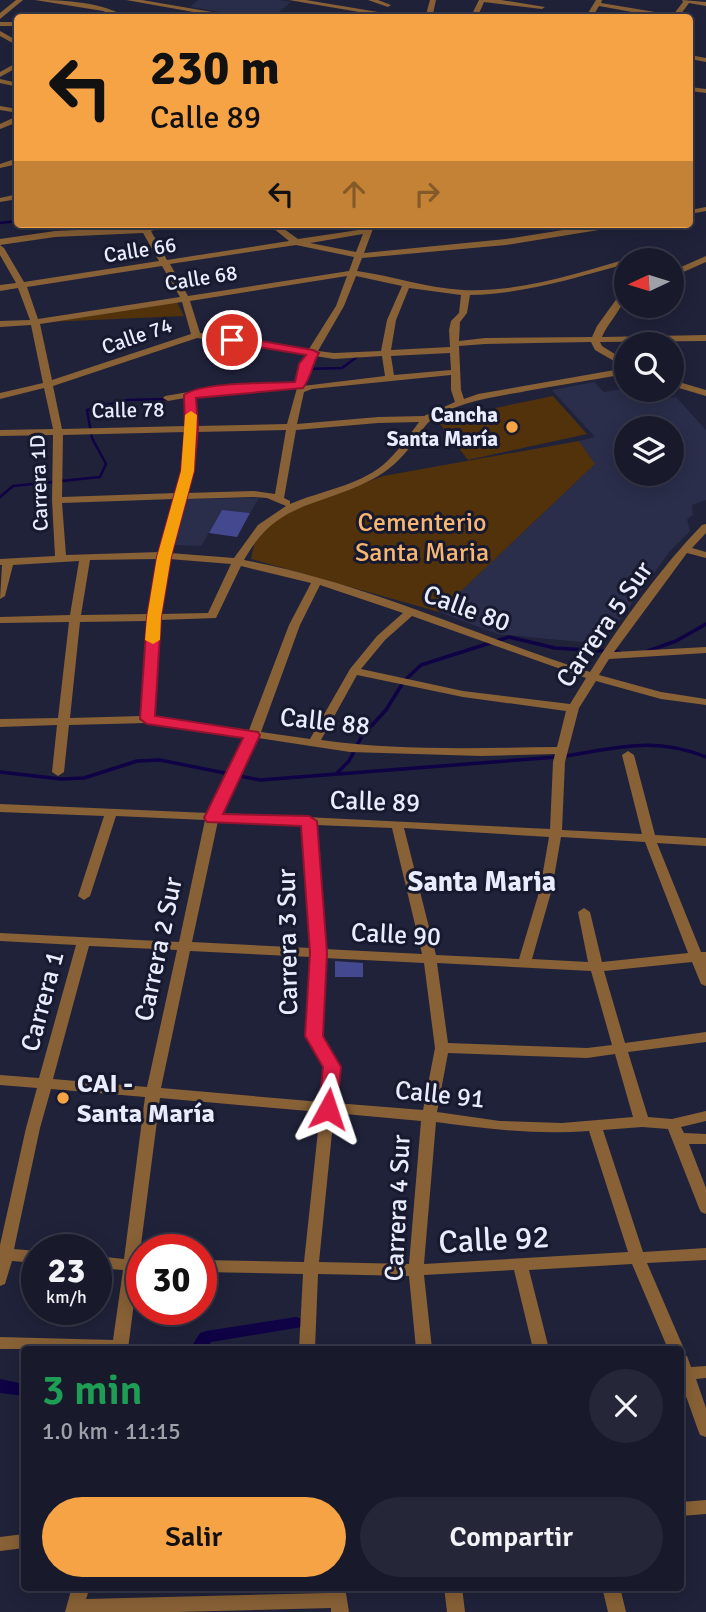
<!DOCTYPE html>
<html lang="es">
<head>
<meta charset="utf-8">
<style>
  body { margin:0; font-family:Signika,sans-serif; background:#252738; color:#f1f3f6; height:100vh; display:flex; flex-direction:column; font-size:26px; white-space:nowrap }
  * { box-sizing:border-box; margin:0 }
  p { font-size:23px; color:#9fa1a9 }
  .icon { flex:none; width:38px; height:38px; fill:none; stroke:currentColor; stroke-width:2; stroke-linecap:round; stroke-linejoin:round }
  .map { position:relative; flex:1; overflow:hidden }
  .side { position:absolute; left:21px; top:1346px; width:663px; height:245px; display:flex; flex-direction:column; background:#181a2c; border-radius:7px; box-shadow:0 4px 18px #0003,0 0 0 2px #363848 }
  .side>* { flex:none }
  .top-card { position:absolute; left:14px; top:14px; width:679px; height:214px; border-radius:7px; box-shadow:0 4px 18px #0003,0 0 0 2px #363848; background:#f5a345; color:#111; overflow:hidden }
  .needle { width:46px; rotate:266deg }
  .fabs { position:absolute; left:614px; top:248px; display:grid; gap:14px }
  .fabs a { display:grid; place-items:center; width:70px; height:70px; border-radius:50%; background:#181a2c; box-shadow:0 4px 18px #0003,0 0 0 2px #363848; font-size:35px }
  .speed { position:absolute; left:21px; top:1234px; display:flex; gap:14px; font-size:35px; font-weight:700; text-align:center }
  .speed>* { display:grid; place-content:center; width:91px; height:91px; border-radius:50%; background:#181a2c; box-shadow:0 4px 18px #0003,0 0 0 2px #363848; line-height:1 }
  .speed small { font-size:18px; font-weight:400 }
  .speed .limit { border:10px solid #d22; background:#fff; color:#111 }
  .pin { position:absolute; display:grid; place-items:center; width:60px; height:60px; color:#fff; margin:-30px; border:4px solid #fff; border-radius:50%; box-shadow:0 2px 7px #0007 }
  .me { position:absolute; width:77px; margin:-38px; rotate:5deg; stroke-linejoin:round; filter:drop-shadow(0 0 5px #0008) }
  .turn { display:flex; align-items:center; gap:24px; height:147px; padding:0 21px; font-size:32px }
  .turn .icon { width:91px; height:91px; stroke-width:2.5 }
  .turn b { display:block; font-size:49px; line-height:60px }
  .lanes { display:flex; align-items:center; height:66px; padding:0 21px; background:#0003; justify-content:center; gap:35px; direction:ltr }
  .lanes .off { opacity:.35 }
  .round { display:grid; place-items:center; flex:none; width:74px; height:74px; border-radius:37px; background:#252738 }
  .headline { display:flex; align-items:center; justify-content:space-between; height:119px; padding:0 21px }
  h1 { font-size:42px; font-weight:600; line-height:52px; color:#1e9e55 }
  .button { display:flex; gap:14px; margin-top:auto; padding:14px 21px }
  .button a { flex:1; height:80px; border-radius:42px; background:#f5a345; color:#111; font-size:28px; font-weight:600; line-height:80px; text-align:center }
  .button a+a { background:#252738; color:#f1f3f6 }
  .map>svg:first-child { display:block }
  .built { fill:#2b2e4b; fill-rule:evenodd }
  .green { fill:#51320b }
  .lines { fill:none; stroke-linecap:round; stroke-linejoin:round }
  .stream-far1 { stroke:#0f0245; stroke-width:2.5 }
  .stream { stroke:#0f0245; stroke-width:3.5 }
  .canal { fill:#0f0245; fill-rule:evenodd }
  .building { fill:#44488e }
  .minor { fill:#886136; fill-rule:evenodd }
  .route { fill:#e11d48; stroke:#92132f; stroke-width:2 }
  .slow { fill:#f59e0b }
  .poi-dot { fill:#f5a345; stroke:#17192f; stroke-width:2.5 }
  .labels { text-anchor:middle; stroke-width:6; stroke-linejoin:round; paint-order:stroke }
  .far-street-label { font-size:21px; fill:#e9ecfc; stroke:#17192f }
  .far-poi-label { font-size:21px; font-weight:bold; fill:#e9ecfc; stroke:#17192f; text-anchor:end }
  .park-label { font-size:26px; fill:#f7b671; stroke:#17192f }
  .street-label { font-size:26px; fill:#e9ecfc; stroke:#17192f }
  .poi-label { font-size:26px; font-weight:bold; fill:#e9ecfc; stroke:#17192f; text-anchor:start }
  .neighbourhood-label { font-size:28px; font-weight:bold; fill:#e9ecfc; stroke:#17192f }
  .near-street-label { font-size:32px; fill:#e9ecfc; stroke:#17192f }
</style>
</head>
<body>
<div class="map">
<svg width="706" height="1612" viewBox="0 0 706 1612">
  <rect width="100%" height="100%" fill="#20223a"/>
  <!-- built -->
  <path class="built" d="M198,0H279L291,2L273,17L258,18L190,7Z
    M594,382L604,392L626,388L632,390L645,402L676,397L706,430V500L692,505L693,515L687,519L690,531L670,551L602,644L498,634L439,612L595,464L579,441L595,437L552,390ZM626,429H672V474H626Z
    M259,498L250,513L222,510L201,546L171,545L184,499Z"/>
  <!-- green -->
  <path class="green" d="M177,302L184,316L48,322Z
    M553,396L587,434L468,460L437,420Z
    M579,441L595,464L439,612L251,559L255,541L269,525L293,510L383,476Z"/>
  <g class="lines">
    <!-- stream-far1 -->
    <path class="stream-far1" d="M0,223L18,221
      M307,369L342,368L357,357
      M0,497L13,486L100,477L106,464L92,438L87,410L127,400L169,399"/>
    <!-- stream -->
    <path class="stream" d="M648,651L676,641L706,624
      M565,756C617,748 655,736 706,757
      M0,772L61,779L84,778L137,761L160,760L260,780L557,757
      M337,773L349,761L362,736L386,710L404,681L421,665L509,637L555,648L619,652"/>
    <!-- canal -->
    <path class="canal" d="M296,1317L302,1319L304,1323L302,1327L211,1342L206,1349H190L200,1333L206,1331Z
      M0,1379L24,1384V1396L0,1393Z"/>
  </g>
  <!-- building -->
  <path class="building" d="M222,510L250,513L237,537L209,533Z
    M335,961L363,963V977H335Z"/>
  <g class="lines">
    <!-- minor -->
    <path class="minor" d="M16,0H23L0,19V13Z
      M35,0C66,0 102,2 129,18H119L103,11Z
      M126,0H142L247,18H227Z
      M289,0H306L414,18H394Z
      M368,0H378L391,5L388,7Z
      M430,0H436L432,18H425Z
      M479,0H501L545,7L542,9L484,2L477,18H470Z
      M596,0H602L601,3L673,15L683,2L682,0L706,2V6L689,3L678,18H665L599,6L592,18H585Z
      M0,22H18V26H0Z
      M0,31L18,41V46L0,36Z
      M690,55L706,58V62L690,59Z
      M18,62V67L0,77V72Z
      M0,79L18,83V87L0,83Z
      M690,87L706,89V93L690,91Z
      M0,106L18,109V113L0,110Z
      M15,117H18V122L0,129V124Z
      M15,159H18V164L0,168V164Z
      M18,194V199L0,202V198Z
      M706,207V211L690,214V210Z
      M159,224H173L151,231L167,260L289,241L268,224H277L298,239L365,229L367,224H373L374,226L364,253L506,239L601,224H621L617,227L506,245L362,258L357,271C393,276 427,288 463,290C530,293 598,266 662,249L665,250V254L639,261H626V264C574,278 524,294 470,295L467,313L460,322L459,341L485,338L592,337L597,326L623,290L626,289C627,305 608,322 602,337L706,335V341L600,342L602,346L626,361V368L595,350L591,342L485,344L459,346L461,390L464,399L478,394L626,368V374C595,379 563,385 532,390C502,396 455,401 430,421C424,426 419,435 414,442C402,458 389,471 371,480C319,507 276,501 244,560C363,582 475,635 590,672C622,621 660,569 702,525L706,524V533L692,548L706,552V558L687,553L614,652L706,647V653L609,659L599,675L661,692L706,699V705L661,699L596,681L579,708L565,762L562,830L642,834L622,755L628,751L634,755L655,835L706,838V846L657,843L701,952H706V986L701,984L692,962L604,971L625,1043L706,1032V1042L628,1052L648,1117L672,1119L706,1111V1121L681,1127L684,1133L706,1134V1144H689L706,1188V1214L701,1212L699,1208L668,1129L642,1127L603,1130L643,1252L706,1248V1260L647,1263L684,1349L682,1353L681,1349H668L632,1264L529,1270L549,1349H533L514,1270L424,1275L432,1349H416L409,1276L318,1274L315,1349H299L303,1274L201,1272V1260L304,1262L320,1112L160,1098L139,1260H142V1272H138L128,1349H0V1337L113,1340L123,1270L96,1268V1256L124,1259L145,1097L51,1089L40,1128L14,1249L37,1251V1263L12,1261L5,1284L0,1286V1245L26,1128L37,1088L0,1085V1075L39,1078L76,945L0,941V933L179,942L205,820L116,816L90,896L84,900L78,896L104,816L0,812V804L209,813L247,737L147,723L69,725L64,772L58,776L52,772L57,725L0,727V719L58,718L69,622L0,623V617L70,615L79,561L13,565L5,596L0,599L2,565H0V559L55,556L52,500L53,435L0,436V430L53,429L44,388L0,399V393L43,383L31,325L0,327V321L30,320L18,288L0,291V285L16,283L0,255V245L4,248L24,282L159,261L143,233L55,237L0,245V239L55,231L146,227ZM363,234L356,252L310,243ZM296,245L354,257L349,271L188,296L170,264ZM162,266L180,297L38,319L27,287ZM347,276L336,306L309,349L200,333L190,301ZM356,276L402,286L387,320L381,351L334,353L318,351L344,306ZM409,288L461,295L459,313L451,321L449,330L450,347L391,350L396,320ZM182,302L191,334L52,380L40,324ZM197,338L306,355L300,364L296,382L224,386L165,396L163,398L168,401L185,398L186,426L62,429L53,386ZM450,353L451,370L394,375L391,356ZM315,356L334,359L382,356L385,376L303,386C310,379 309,365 315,356ZM451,375V390L455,402L424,416L378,417L297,424L304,392L312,389ZM297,388L287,424L196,426L195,397L224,392ZM419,422C408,437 397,453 383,465C357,486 320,491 290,504V501L284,498L296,430L378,423ZM286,430L275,494L254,491L186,493L192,471L196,432ZM186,432L182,471L176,493L62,497L63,435ZM254,497L267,498L286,506L258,525L234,558L170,553L185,499ZM174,499L160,552L66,555L62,503ZM158,559L149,614L81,615L90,560ZM169,559L231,564L208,613L160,614ZM241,566L311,583L289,625L249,730L153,716L159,620L216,618ZM320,585L403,613L377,636L350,669L310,739L261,732L300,625ZM412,616L586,678L570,704L463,691L361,669L385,640ZM148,621L141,716L70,718L80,622ZM357,675L463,697L566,711L557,747C479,748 398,751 321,740ZM258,738L350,752L481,756L555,754L553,762L550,829L221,813ZM218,821L303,824L311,948L192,942ZM315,825L392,828L422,954L324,949ZM404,828L549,837L540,889L519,959L436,955ZM561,837L645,842L688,953L602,962L590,912L584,908L578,912L588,962L532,959L552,889ZM89,946L177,950L147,1087L53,1079ZM190,951L311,957L307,1036L325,1067L321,1102L161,1088ZM324,958L424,963L435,1048L423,1110L335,1103L339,1067L321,1036ZM437,963L591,971L612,1045L587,1048L448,1043ZM448,1053L587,1058L615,1054L633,1117L562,1123L500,1121L437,1112ZM334,1113L421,1121L409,1264L319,1262ZM436,1122C487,1129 537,1135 589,1131L628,1252L424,1264Z
      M706,256V262L672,277V271Z
      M672,380L706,390V396L672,386Z
      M681,1355L687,1356L691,1367L706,1366V1378L696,1379L706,1408V1437L700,1435L698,1430L681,1382Z
      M706,1500V1514L681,1516V1502Z
      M24,1534V1548L0,1551V1537Z
      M72,1587H90L86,1599L328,1593L327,1587H345L349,1612H331V1608L177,1612H65Z
      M444,1587H462L465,1612H447Z
      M602,1587H620L626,1612H608Z"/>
  </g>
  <!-- route -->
  <path class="route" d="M232,336L313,350L319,353C312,364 311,378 303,388L196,398L198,428L194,471L171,557L161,617L155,716L258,732L260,735L223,814L309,816L317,821L327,953L323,1036L341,1067L337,1109L335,1114H321L319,1109L323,1067L305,1036L310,953L301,826L207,822L204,818L243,738L147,724L140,719L147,617L157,557L181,471L185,428L184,395C200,382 271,383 295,382L299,364L306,355L228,342L226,340Z"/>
  <!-- slow -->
  <path class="slow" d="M191,411L197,415L194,471L171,557L161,617L160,640L153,644L145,640L147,617L157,557L181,471L185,415Z"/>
  <!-- markers -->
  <g class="poi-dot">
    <circle cx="512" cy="427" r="7"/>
    <circle cx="63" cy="1098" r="7"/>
  </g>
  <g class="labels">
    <!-- far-street labels -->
    <g class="far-street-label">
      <text transform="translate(140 250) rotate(-9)" y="7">Calle 66</text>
      <text transform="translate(201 278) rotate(-9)" y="7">Calle 68</text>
      <text transform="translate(137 336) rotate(-19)" y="7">Calle 74</text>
      <text transform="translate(128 410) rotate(-1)" y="7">Calle 78</text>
      <text transform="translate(39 483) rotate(-92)" y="7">Carrera 1D</text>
    </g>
    <!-- far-poi labels -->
    <g class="far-poi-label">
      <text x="498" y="422">Cancha<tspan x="498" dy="24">Santa María</tspan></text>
    </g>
    <!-- park labels -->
    <g class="park-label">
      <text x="422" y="531">Cementerio<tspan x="422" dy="30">Santa Maria</tspan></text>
    </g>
    <!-- street labels -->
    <g class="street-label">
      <text transform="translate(467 608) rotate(20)" y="9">Calle 80</text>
      <text transform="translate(604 624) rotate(-55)" y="9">Carrera 5 Sur</text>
      <text transform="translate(325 721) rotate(6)" y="9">Calle 88</text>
      <text transform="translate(375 801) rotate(2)" y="9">Calle 89</text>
      <text transform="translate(396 934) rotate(3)" y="9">Calle 90</text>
      <text transform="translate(287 942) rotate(-91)" y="9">Carrera 3 Sur</text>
      <text transform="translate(158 949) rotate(-78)" y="9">Carrera 2 Sur</text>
      <text transform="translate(42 1001) rotate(-75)" y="9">Carrera 1</text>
      <text transform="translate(440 1094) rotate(6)" y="9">Calle 91</text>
      <text transform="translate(397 1208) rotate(-87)" y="9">Carrera 4 Sur</text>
    </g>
    <!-- poi labels -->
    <g class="poi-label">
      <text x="77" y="1092">CAI -<tspan x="77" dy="30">Santa María</tspan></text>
    </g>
    <!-- neighbourhood labels -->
    <g class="neighbourhood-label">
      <text x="482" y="891">Santa Maria</text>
    </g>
    <!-- near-street labels -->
    <g class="near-street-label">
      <text transform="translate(494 1239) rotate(-3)" y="11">Calle 92</text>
    </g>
  </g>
</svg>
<div class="fabs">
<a><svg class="needle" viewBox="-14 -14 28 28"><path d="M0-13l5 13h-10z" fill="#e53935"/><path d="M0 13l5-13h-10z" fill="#9fa1a9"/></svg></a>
<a><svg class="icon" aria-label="search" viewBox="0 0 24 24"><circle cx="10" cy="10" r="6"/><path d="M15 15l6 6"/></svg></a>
<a><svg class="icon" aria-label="layers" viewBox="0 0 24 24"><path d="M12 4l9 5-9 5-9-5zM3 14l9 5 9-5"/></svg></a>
</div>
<div class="speed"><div>23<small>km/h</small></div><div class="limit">30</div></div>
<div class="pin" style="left:232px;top:340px;background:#d93025"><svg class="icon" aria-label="arrive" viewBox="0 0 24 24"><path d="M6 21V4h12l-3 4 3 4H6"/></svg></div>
<svg class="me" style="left:328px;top:1109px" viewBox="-20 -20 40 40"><path d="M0-17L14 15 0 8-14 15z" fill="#e11d48" stroke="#fff" stroke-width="4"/></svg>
<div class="top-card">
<div class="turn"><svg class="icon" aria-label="left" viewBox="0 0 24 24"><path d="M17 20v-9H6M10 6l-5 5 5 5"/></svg><div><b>230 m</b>Calle 89</div></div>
<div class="lanes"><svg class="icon" aria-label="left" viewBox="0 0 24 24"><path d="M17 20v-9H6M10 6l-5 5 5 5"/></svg><svg class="icon off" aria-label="ahead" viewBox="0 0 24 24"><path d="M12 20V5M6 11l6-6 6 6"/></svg><svg class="icon off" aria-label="right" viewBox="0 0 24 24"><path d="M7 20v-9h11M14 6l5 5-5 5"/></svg></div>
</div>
<section class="side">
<div class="headline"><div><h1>3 min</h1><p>1.0 km · 11:15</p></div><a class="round"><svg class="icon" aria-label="close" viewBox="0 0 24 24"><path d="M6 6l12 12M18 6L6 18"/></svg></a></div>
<div class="button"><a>Salir</a><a>Compartir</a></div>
</section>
</div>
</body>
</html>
